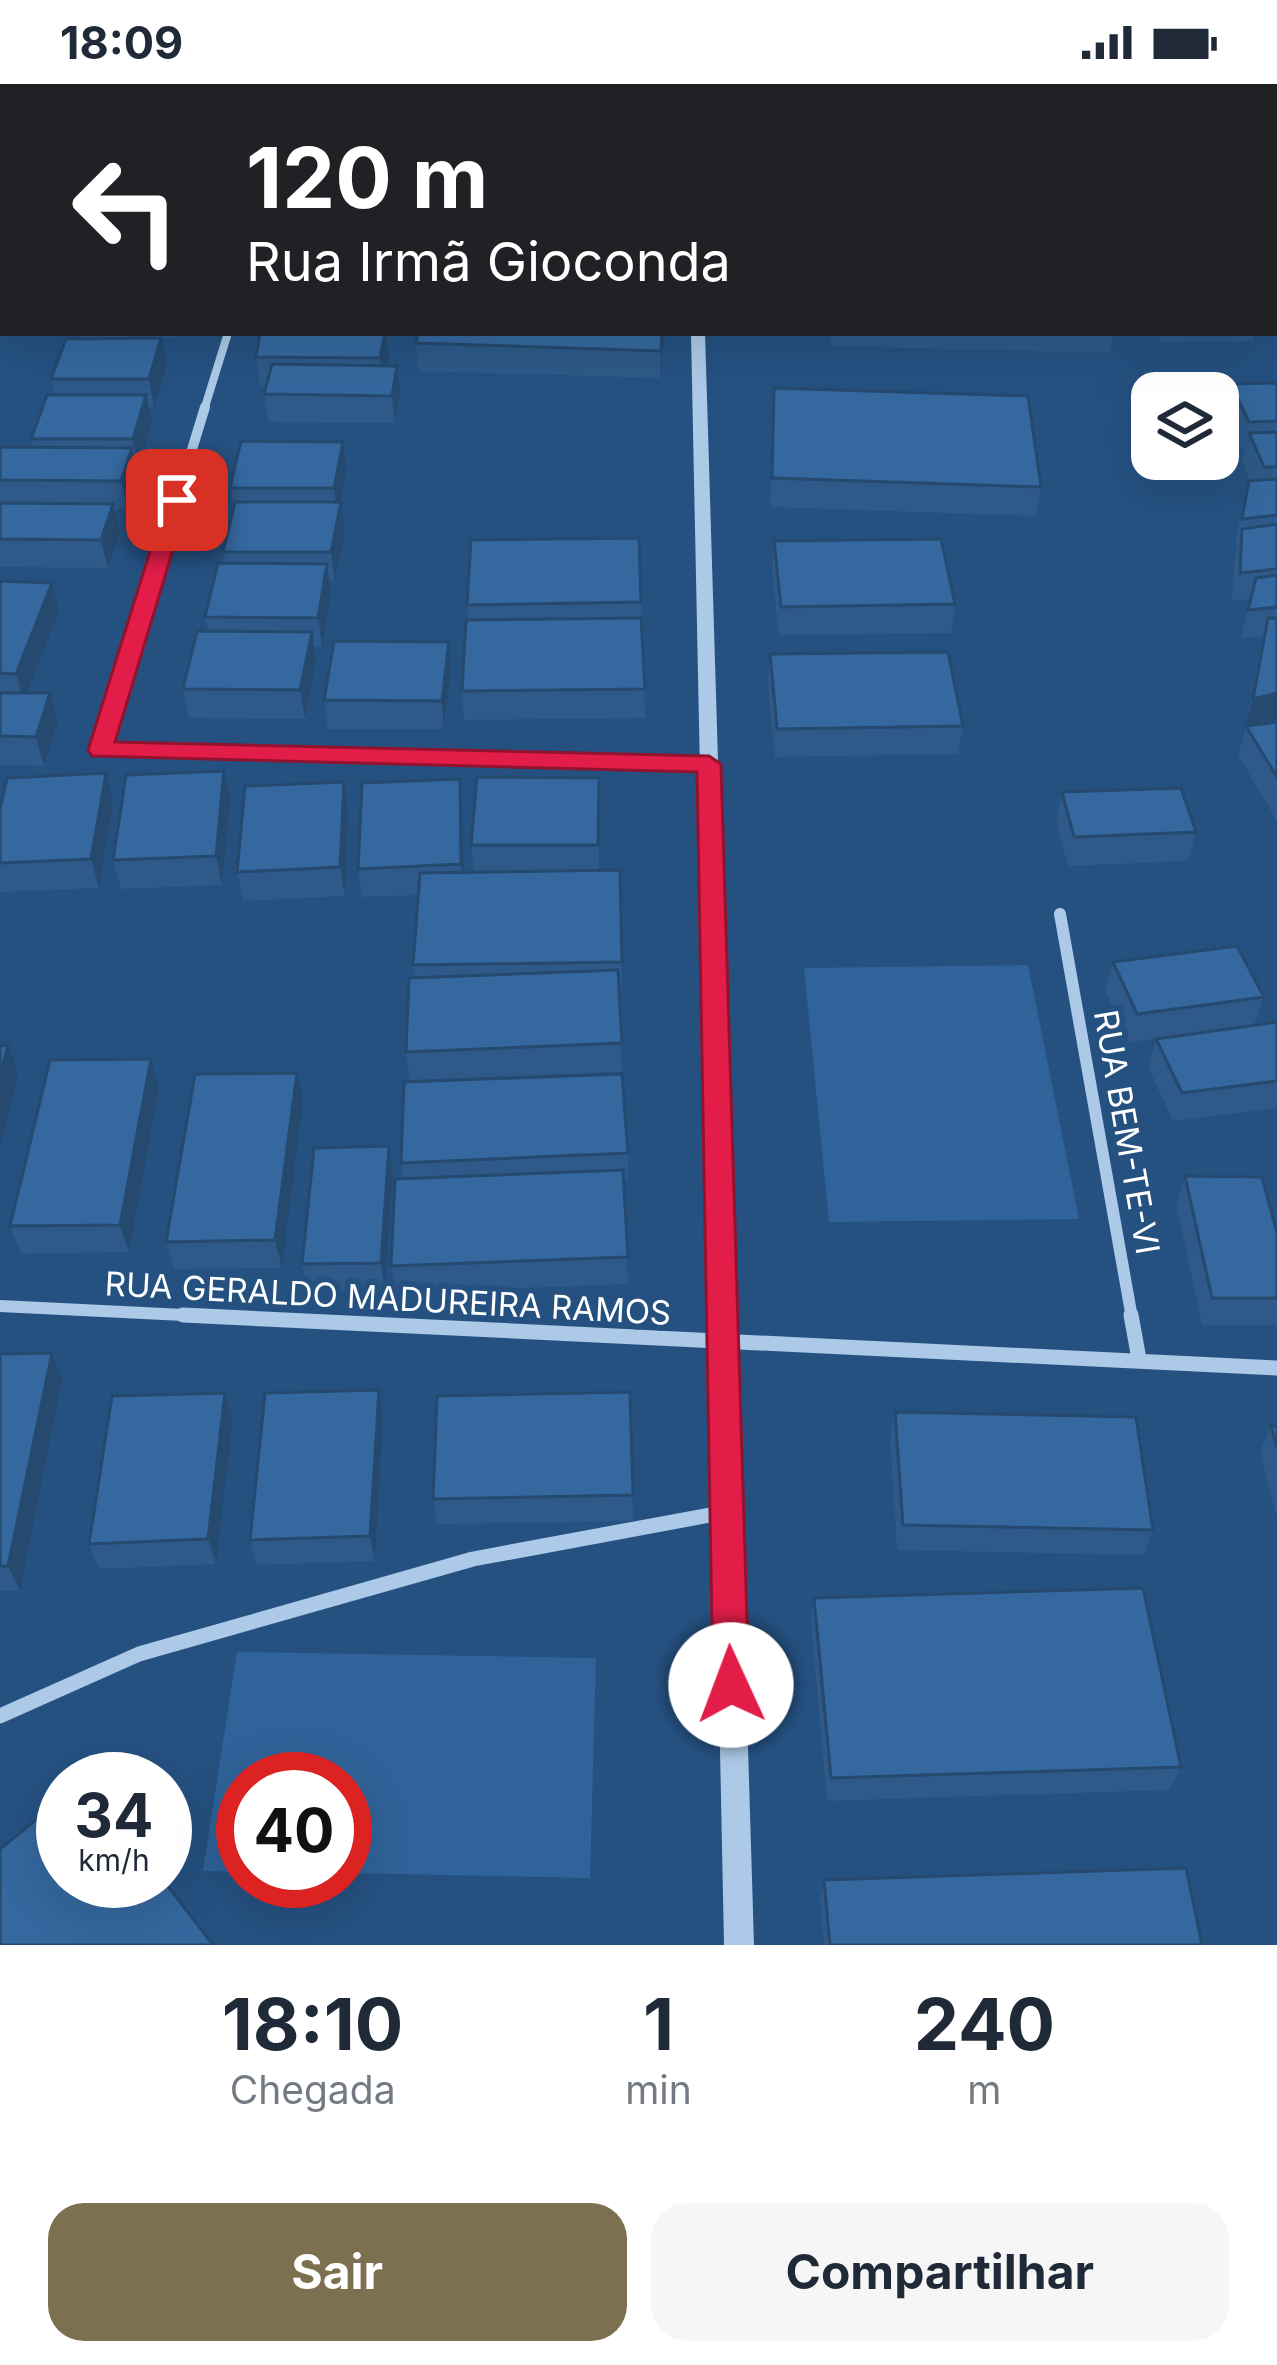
<!DOCTYPE html>
<html lang="pt">
<head>
<meta charset="utf-8">
<style>
  body { margin:0; font-family:Inter,sans-serif; background:#f6f6f7; color:#1f2937; height:100vh; display:flex; flex-direction:column; font-size:45px; white-space:nowrap }
  * { box-sizing:border-box; margin:0 }
  p { font-size:39px; color:#747a83 }
  .icon { flex:none; width:66px; height:66px; fill:none; stroke:currentColor; stroke-width:2; stroke-linecap:round; stroke-linejoin:round }
  .map { position:relative; height:1861px; overflow:hidden }
  .sheet { display:flex; flex-direction:column; background:#fff; flex:1 }
  .sheet>* { flex:none }
  .guide { position:absolute; left:0px; top:0px; width:1278px; height:252px; box-shadow:0 12px 48px #0002; background:#202124; color:#fff; overflow:hidden }
  .buttons { position:absolute; left:1131px; top:288px; display:grid; gap:24px }
  .buttons a { display:grid; place-items:center; width:108px; height:108px; border-radius:24px; background:#fff; box-shadow:0 12px 48px #0002; font-size:60px }
  .speed { position:absolute; left:36px; top:1668px; display:flex; gap:24px; font-size:60px; font-weight:700; text-align:center }
  .speed>* { display:grid; place-content:center; width:156px; height:156px; border-radius:50%; background:#fff; box-shadow:0 12px 48px #0002; line-height:1 }
  .speed small { font-size:30px; font-weight:400 }
  .speed .limit { border:18px solid #d22; background:#fff; color:#111 }
  .pin { position:absolute; display:grid; place-items:center; width:102px; height:102px; color:#fff; margin:-51px; border-radius:24px; box-shadow:0 6px 18px #0006 }
  .me { position:absolute; width:132px; margin:-66px; rotate:358deg; stroke-linejoin:round; filter:drop-shadow(0 0 9px #0008) }
  .turn { display:flex; align-items:center; gap:42px; height:252px; padding:0 48px; font-size:54px }
  .turn .icon { width:156px; height:156px; stroke-width:2.5 }
  .turn b { display:block; font-size:84px; line-height:102px }
  .eta { display:flex; justify-content:space-evenly; align-items:center; height:204px; text-align:center }
  .eta b { font-size:72px; font-weight:700; line-height:84px }
  .action { display:flex; gap:24px; margin-top:auto; padding:24px 48px }
  .action a { flex:1; height:138px; border-radius:36px; background:#7d7051; color:#fff; font-size:48px; font-weight:700; line-height:138px; text-align:center }
  .action a+a { background:#f6f6f7; color:#1f2937 }
  .status { display:flex; justify-content:space-between; align-items:center; height:84px; padding:0 60px; background:#fff; direction:ltr }
  .status svg { height:33px; fill:currentColor }
  .map>svg:first-child { display:block }
  .green { fill:#2f6399 }
  .lines { fill:none; stroke-linecap:round; stroke-linejoin:round }
  .minor-far3 { stroke:#acc9e7; stroke-width:8 }
  .minor-far2 { stroke:#acc9e7; stroke-width:10 }
  .minor-far1 { stroke:#acc9e7; stroke-width:12 }
  .minor { stroke:#acc9e7; stroke-width:15 }
  .tertiary { fill:#acc9e7; fill-rule:evenodd }
  .wall { fill:#2e5988 }
  .shaded-wall { fill:#25496f }
  .building { fill:#35689e; stroke:#25496f; stroke-width:3 }
  .route { fill:#e11d48; stroke:#92132f; stroke-width:3 }
  .labels { text-anchor:middle; stroke-width:12; stroke-linejoin:round; paint-order:stroke }
  .street-label { font-size:33px; fill:#fff; stroke:#255181 }
</style>
</head>
<body>
<div class="status"><b>18:09</b><svg viewBox="0 0 49 12"><path d="M0 12V9h3v3zM5 12V6h3v6zM10 12V3h3v9zM15 12V0h3v12zM26 1h20v11H26zM47 4h2v5h-2z"/></svg></div>
<div class="map">
<svg width="1277" height="1861" viewBox="0 0 1277 1861">
  <rect width="100%" height="100%" fill="#255181"/>
  <!-- green -->
  <path class="green" d="M1028,881L1079,1135L829,1138L804,884Z
    M237,1568L596,1574L590,1794L345,1789V1695H243V1788L203,1787Z"/>
  <g class="lines">
    <!-- minor-far3 -->
    <path class="minor-far3" d="M1275,185L1277,190
      M204,326L228,249"/>
    <!-- minor-far2 -->
    <path class="minor-far2" d="M205,323L100,666L709,680"/>
    <!-- minor-far1 -->
    <path class="minor-far1" d="M1060,830L1132,1234
      M0,1222L245,1234"/>
    <!-- minor -->
    <path class="minor" d="M183,1231L1277,1284
      M1131,1231L1139,1275
      M0,1632L139,1570L473,1475L726,1428"/>
    <!-- tertiary -->
    <path class="tertiary" d="M1200,0H1212L1213,3H1201Z
      M1275,106H1277V114H1275Z
      M691,249H705L754,1861H724Z"/>
  </g>
  <!-- wall -->
  <path class="wall" d="M0,0H201L202,3H3V64H0Z
    M332,0H438L437,3H332Z
    M782,0H1123L1122,3H782Z
    M1242,0H1277V95H1275V3H1243Z
    M0,90H3V171H0Z
    M81,249H177L175,254L82,253Z
    M260,249H389L387,282L400,309L395,339L268,338L264,310L267,301H260L256,273Z
    M418,249H665L660,294L418,287L416,259Z
    M830,249H1114L1110,269L830,262Z
    M1157,249H1255L1253,257L1161,258Z
    M167,282L154,323H149L152,339L139,383H136L138,392L127,425H114L120,449L108,484L0,483V363H33L31,355L55,311L51,295Z
    M1277,299V636L1255,641L1277,638V737L1238,671L1246,643L1263,552L1240,555L1250,515L1232,517L1235,473L1238,463H1235L1242,425L1250,396L1242,377L1245,365L1242,366L1225,328L1231,300Z
    M773,332L1041,403L1036,432L770,423Z
    M343,358L346,386L340,418L345,447L335,497H330L331,508L322,562H314L316,576L305,635L189,634L183,605L208,547L205,533L225,479L223,468L233,424L230,404Z
    M639,454L645,634L464,636L462,607L468,536L467,521Z
    M774,457L955,520L951,549L779,551L772,486Z
    M0,497L52,499L59,527L28,609L58,638L44,682L0,681Z
    M770,570L963,642L958,670L775,673L768,599Z
    M451,587L444,645H328L324,616Z
    M224,687L230,716L222,801L121,805L113,776Z
    M599,694V786H620L622,906H619L622,988L410,996L406,968L415,894L413,881L419,811L362,813L358,785L460,695L463,788H474L471,761Z
    M1062,708L1196,748L1188,777L1068,782L1056,737Z
    M113,718L99,804L0,808V725Z
    M348,727L345,812L243,817L237,788Z
    M1113,878L1264,913L1254,941L1277,938V1024L1173,1037L1148,983L1156,955L1129,958L1105,907Z
    M151,975L159,1004L129,1168L21,1170L10,1142Z
    M297,989L303,1017L282,1184L174,1185L166,1158Z
    M628,1069V1097H624L628,1200L396,1209L391,1182L403,1094L401,1079Z
    M393,1090L385,1206L308,1208L302,1180Z
    M1185,1092L1277,1149V1241H1202L1176,1120Z
    M0,1270L62,1296L20,1507H0Z
    M630,1308L633,1437L437,1440L433,1415Z
    M895,1328L1153,1446L1144,1471L897,1466L890,1354Z
    M383,1332L375,1477L257,1481L250,1456Z
    M233,1336L216,1480L99,1485L89,1460Z
    M1271,1342H1277V1434L1260,1368Z
    M814,1514L1181,1683L1169,1706L827,1717L811,1538Z
    M824,1796L1202,1861H824L820,1817Z"/>
  <!-- shaded-wall -->
  <path class="shaded-wall" d="M382,249H389L387,258L389,273L383,302L380,274Z
    M662,249H665L660,294L661,267Z
    M161,254L167,282L154,323L149,295Z
    M397,282L400,309L395,339L392,312Z
    M146,311L152,339L139,383L133,355Z
    M343,358L346,386L338,433L334,404Z
    M132,364L138,392L127,425L121,397Z
    M341,418L345,447L335,497L331,468Z
    M113,420L120,449L108,484L101,456Z
    M327,480L331,508L322,562L318,534Z
    M52,499L59,527L24,618L16,590Z
    M312,548L316,576L305,635L300,606Z
    M449,558L451,587L444,645L442,617Z
    M50,609L58,638L44,682L36,653Z
    M1277,609V636L1245,644L1253,615Z
    M224,687L230,716L222,801L216,772Z
    M106,689L113,718L99,804L91,775Z
    M460,695L462,723L464,809L461,780Z
    M344,698L348,727L345,812L340,783Z
    M8,961L18,990L0,1062V992Z
    M151,975L159,1004L129,1168L120,1141Z
    M297,989L303,1017L282,1184L275,1156Z
    M389,1062L393,1090L385,1206L381,1179Z
    M52,1269L62,1296L20,1507L8,1482Z
    M379,1306L383,1332L375,1477L370,1452Z
    M225,1309L233,1336L216,1480L208,1455Z"/>
  <!-- building -->
  <path class="building" d="M0,0H187L186,3H3V28L0,29Z
    M1275,35H1277V69L1275,66Z
    M0,90H3V144H0Z
    M260,249H385L380,274L256,273Z
    M418,249H662L661,267L416,259Z
    M161,254L149,295H51L66,255Z
    M272,280L397,282L392,312L264,310Z
    M1277,299V337L1249,338L1231,300Z
    M774,304L1028,312L1041,403L772,394Z
    M47,311H146L133,355H31Z
    M1277,348V383H1264L1249,349Z
    M241,357L343,358L334,404H230Z
    M0,363L132,364L121,397L0,396Z
    M1277,395V431L1242,435L1249,397Z
    M235,418H341L331,468H223Z
    M0,419L113,420L101,456L0,455Z
    M1277,440V485L1240,489L1242,445Z
    M639,454L641,518L467,521L471,456Z
    M941,455L955,520L781,523L774,457Z
    M218,479L327,480L318,534L205,533Z
    M1277,491V523L1248,526L1256,494Z
    M0,497L52,499L16,590L0,589Z
    M641,534L645,605L462,607L466,536Z
    M1268,534H1277V609L1253,615Z
    M197,547L312,548L300,606L183,605Z
    M334,557L449,558L442,617L324,616Z
    M948,568L963,642L777,645L770,570Z
    M0,609H50L36,653L0,652Z
    M1277,638V693L1246,642Z
    M224,687L216,772L113,776L126,691Z
    M106,689L91,775L0,779V725L7,694Z
    M477,693L599,694L598,761H471Z
    M460,695L461,780L358,785L362,699Z
    M344,698L340,783L237,788L245,702Z
    M1181,704L1196,748L1074,753L1062,708Z
    M620,786L622,878L413,881L420,789Z
    M1237,862L1264,913L1137,930L1113,878Z
    M618,886L622,959L406,968L409,894Z
    M1277,938V997L1182,1009L1156,955Z
    M8,961L0,992V962Z
    M151,975L120,1141L10,1142L50,976Z
    M297,989L275,1156L166,1158L195,990Z
    M622,990L628,1069L401,1079L404,998Z
    M389,1062L381,1179L302,1180L314,1064Z
    M623,1086L628,1173L391,1182L395,1095Z
    M1185,1092L1262,1093L1277,1149V1214H1212Z
    M52,1269L8,1482H0V1270Z
    M379,1306L370,1452L250,1456L265,1309Z
    M630,1308L633,1411L433,1415L437,1312Z
    M225,1309L208,1455L89,1460L112,1312Z
    M895,1328L1136,1333L1153,1446L903,1441Z
    M1271,1342H1277V1363Z
    M1143,1504L1181,1683L831,1694L814,1514Z
    M63,1714V1797H164L213,1861H0V1765Z
    M1186,1784L1202,1861H830L824,1796Z"/>
  <!-- route -->
  <path class="route" d="M177,409L188,416L115,658L709,672L721,680L749,1601L743,1613L731,1618L718,1613L713,1601L697,688L92,672L88,666L166,416Z"/>
  <g class="labels">
    <!-- street labels -->
    <g class="street-label">
      <text transform="translate(1127 1048) rotate(80)" y="12">RUA BEM-TE-VI</text>
      <text transform="translate(388 1214) rotate(3)" y="12">RUA GERALDO MADUREIRA RAMOS</text>
    </g>
  </g>
</svg>
<div class="buttons">
<a><svg class="icon" aria-label="layers" viewBox="0 0 24 24"><path d="M12 4l9 5-9 5-9-5zM3 14l9 5 9-5"/></svg></a>
</div>
<div class="speed"><div>34<small>km/h</small></div><div class="limit">40</div></div>
<div class="pin" style="left:177px;top:416px;background:#d93025"><svg class="icon" aria-label="arrive" viewBox="0 0 24 24"><path d="M6 21V4h12l-3 4 3 4H6"/></svg></div>
<svg class="me" style="left:731px;top:1601px" viewBox="-20 -20 40 40"><circle r="19" fill="#fff"/><path d="M0-13L10 11 0 6-10 11z" fill="#e11d48"/></svg>
<div class="guide">
<div class="turn"><svg class="icon" aria-label="left" viewBox="0 0 24 24"><path d="M17 20v-9H6M10 6l-5 5 5 5"/></svg><div><b>120 m</b>Rua Irmã Gioconda</div></div>
</div>
</div>
<section class="sheet">
<div class="eta">
<div><b>18:10</b><p>Chegada</p></div>
<div><b>1</b><p>min</p></div>
<div><b>240</b><p>m</p></div>
</div>
<div class="action"><a>Sair</a><a>Compartilhar</a></div>
</section>
</body>
</html>
